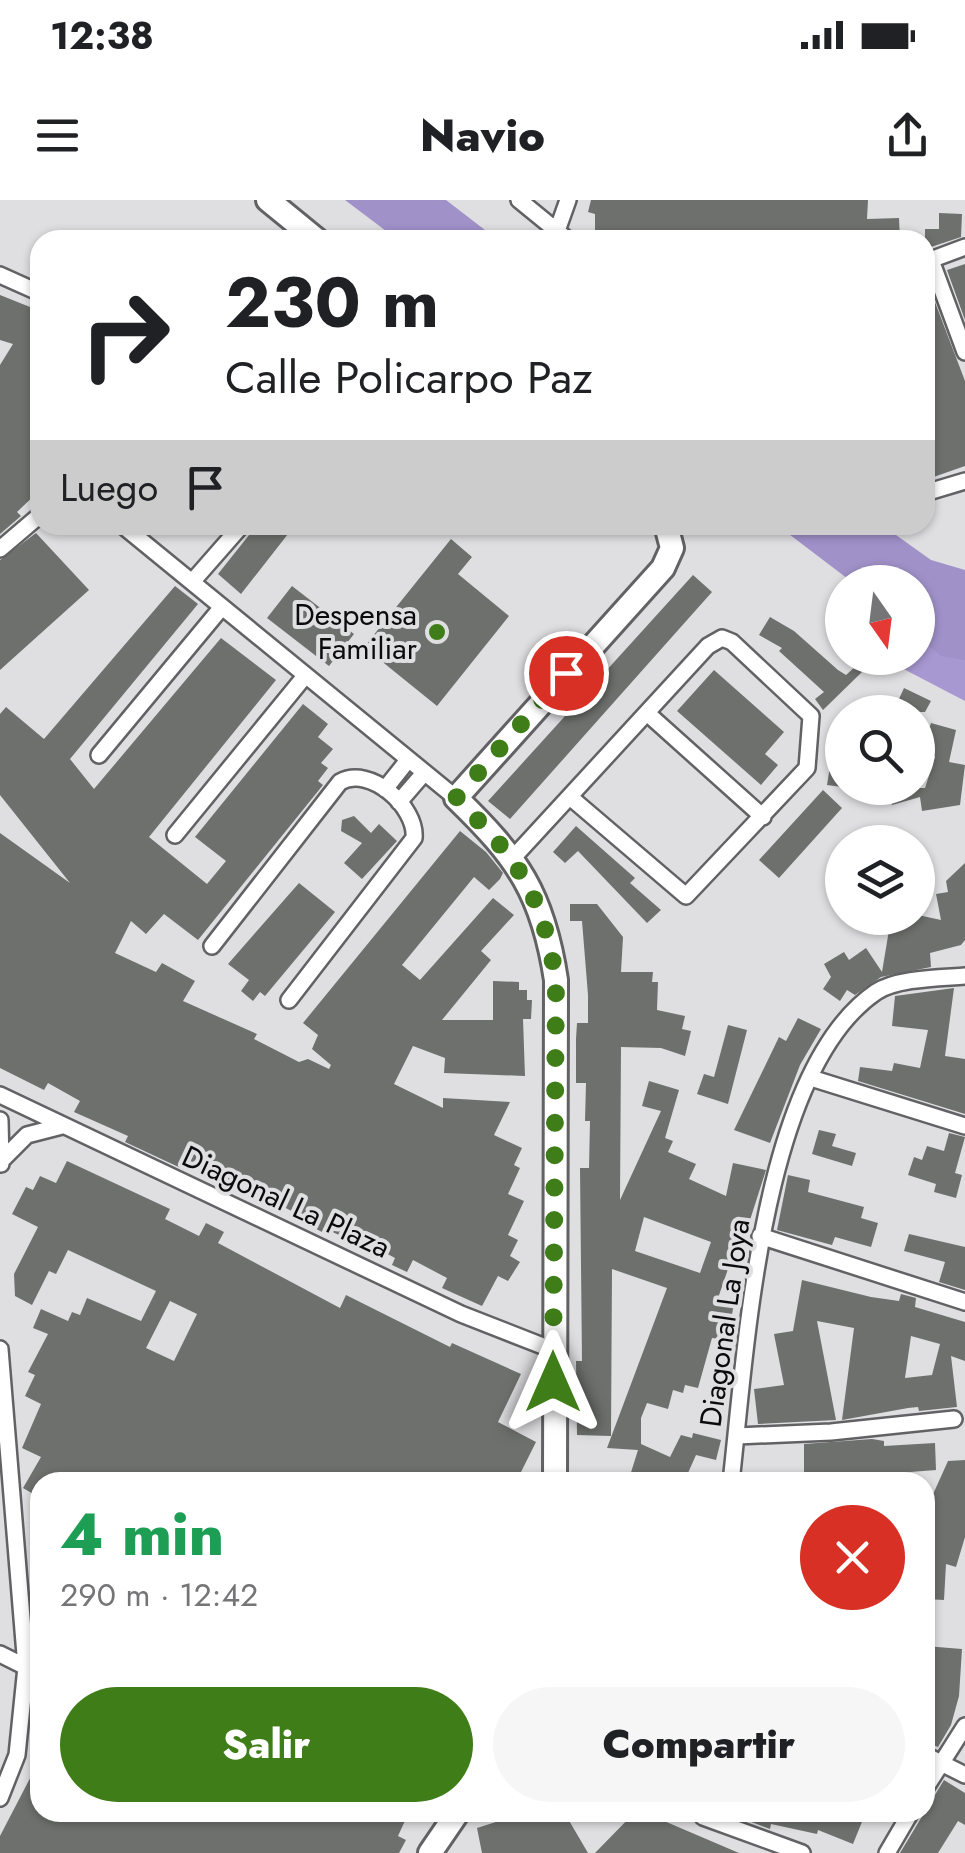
<!DOCTYPE html>
<html lang="es">
<head>
<meta charset="utf-8">
<style>
  body { margin:0; font-family:Jost,sans-serif; background:#f6f6f6; color:#202124; height:100vh; display:flex; flex-direction:column; font-size:38px; white-space:nowrap }
  * { box-sizing:border-box; margin:0 }
  p { font-size:32px; color:#757577 }
  .icon { flex:none; width:55px; height:55px; fill:none; stroke:currentColor; stroke-width:2; stroke-linecap:round; stroke-linejoin:round }
  .map { position:relative; flex:1; overflow:hidden }
  .sheet { position:absolute; left:30px; top:1272px; width:905px; height:350px; display:flex; flex-direction:column; background:#fff; border-radius:30px; box-shadow:0 2px 8px #0004 }
  .sheet>* { flex:none }
  .hud { position:absolute; left:30px; top:30px; width:905px; height:305px; border-radius:30px; box-shadow:0 2px 8px #0004; background:#fff; color:#202124; overflow:hidden }
  .needle { width:65px; rotate:166deg }
  .controls { position:absolute; left:825px; top:365px; display:grid; gap:20px }
  .controls a { display:grid; place-items:center; width:110px; height:110px; border-radius:50%; background:#fff; box-shadow:0 2px 8px #0004; font-size:50px }
  .pin { position:absolute; display:grid; place-items:center; width:85px; height:85px; color:#fff; margin:-42px; border:5px solid #fff; border-radius:50%; box-shadow:0 2px 10px #0007 }
  .me { position:absolute; width:110px; margin:-55px; rotate:0deg; stroke-linejoin:round; filter:drop-shadow(0 0 8px #0008) }
  .turn { display:flex; align-items:center; gap:35px; height:210px; padding:0 30px; font-size:45px }
  .turn .icon { width:130px; height:130px; stroke-width:2.5 }
  .turn b { display:block; font-size:70px; line-height:85px }
  .then { display:flex; align-items:center; height:95px; padding:0 30px; background:#0003; gap:20px; font-size:38px }
  .round { display:grid; place-items:center; flex:none; width:105px; height:105px; border-radius:52px; background:#f6f6f6 }
  .head { display:flex; align-items:center; justify-content:space-between; height:170px; padding:0 30px }
  h1 { font-size:60px; font-weight:800; line-height:75px; color:#1e9e55 }
  .action { display:flex; gap:20px; margin-top:auto; padding:20px 30px }
  .action a { flex:1; height:115px; border-radius:60px; background:#3f7d19; color:#fff; font-size:40px; font-weight:800; line-height:115px; text-align:center }
  .action a+a { background:#f6f6f6; color:#202124 }
  .status { display:flex; justify-content:space-between; align-items:center; height:70px; padding:0 50px; background:#fff; direction:ltr }
  .status svg { height:28px; fill:currentColor }
  header { display:flex; justify-content:space-between; align-items:center; height:130px; padding:0 30px; background:#fff; font-size:45px; font-weight:800 }
  .map>svg:first-child { display:block }
  .forest { fill:#a898d1 }
  .water { fill:#a091c9 }
  .building { fill:#6d706d; fill-rule:evenodd }
  .lines { fill:none; stroke-linecap:round; stroke-linejoin:round }
  .street-casing { stroke:#626164; stroke-width:20 }
  .secondary-casing { stroke:#626164; stroke-width:28 }
  .street { stroke:#fff; stroke-width:15 }
  .secondary { stroke:#fff; stroke-width:22 }
  .route { stroke:#3f7d19; stroke-width:18; stroke-dasharray:0 32.4 }
  .poi-dot { fill:#3f7d19; stroke:#dfdfe2; stroke-width:4 }
  .labels { text-anchor:middle; stroke-width:8; stroke-linejoin:round; paint-order:stroke }
  .poi-label { font-size:30px; fill:#0b0b0c; stroke:#dfdfe2; text-anchor:end }
  .street-label { font-size:30px; fill:#0b0b0c; stroke:#dfdfe2 }
</style>
</head>
<body>
<div class="status"><b>12:38</b><svg viewBox="0 0 49 12"><path d="M0 12V9h3v3zM5 12V6h3v6zM10 12V3h3v9zM15 12V0h3v12zM26 1h20v11H26zM47 4h2v5h-2z"/></svg></div>
<header><svg class="icon" aria-label="menu" viewBox="0 0 24 24"><path d="M4 6h16M4 12h16M4 18h16"/></svg>Navio<svg class="icon" aria-label="share" viewBox="0 0 24 24"><path d="M12 15V3M7 8l5-5 5 5M5 13v7h14v-7"/></svg></header>
<div class="map">
<svg width="965" height="1653" viewBox="0 0 965 1653">
  <rect width="100%" height="100%" fill="#dfdfe2"/>
  <!-- forest -->
  <path class="forest" d="M918,432L965,443V501L892,463V458H918Z"/>
  <!-- water -->
  <path class="water" d="M345,0H446L498,40H398Z
    M777,325H882L931,360L965,370V460L941,456L918,437V382H852Z"/>
  <!-- building -->
  <path class="building" d="M591,0H868L867,19L899,18L900,40H595V14L588,12Z
    M939,13L962,14L961,37L925,49V29H939Z
    M965,64V120L947,70Z
    M925,76L965,181V266L925,280Z
    M0,95L40,111V290L17,312L21,316L0,334V165L13,144L0,140Z
    M257,325H295L241,394L218,374Z
    M36,333L89,390L0,470V360Z
    M451,339L472,357L458,374L509,416L437,506L364,447Z
    M693,375L712,392L510,619L488,601Z
    M175,386L198,404L70,559L94,589L221,438L276,480L149,637L207,684L226,661L195,637L303,504L328,524L318,537L333,549L321,563L328,568L318,581L323,585L198,740L164,714L146,734L131,721L115,753L156,772L162,763L195,781L183,801L257,834L254,839L299,862L308,859L329,869L331,865L312,849L318,835L303,823L460,631L486,652L503,673L500,679L489,690L474,677L402,765L420,780L493,698L514,715L481,751L491,760L442,820H493V781L519,782V790H527V800H532L531,819H523L525,876L444,873L445,858L413,846L394,884L443,908V898L510,902L494,935L522,948L514,965L520,968L508,994L524,1001L508,1035L518,1040L510,1056L520,1062L508,1081L498,1076L482,1106L442,1088L447,1078L413,1060L407,1072L392,1065L395,1058L361,1040L358,1044L324,1028L322,1032L307,1024L309,1020L274,1002L271,1008L256,1000L261,990L235,977L231,984L193,965L185,970L125,942L128,936L74,912L80,901L48,883L44,890L0,868V633L70,683L0,595V514L6,507L44,539Z
    M292,386L354,434L329,466L267,418Z
    M770,417L794,431L838,470L846,475L856,466L862,472L823,510L815,499L824,492L779,451L782,448L759,435Z
    M714,470L784,532L765,554L778,565L761,585L677,511Z
    M904,488L931,501L925,512H893Z
    M931,523L956,530L949,562L965,565L960,605L922,611L920,597L892,605L887,588H925L935,557L922,552Z
    M834,542L842,543V587L827,585Z
    M823,590L842,608L779,678L759,660Z
    M354,616L371,633L379,624L397,641L362,679L344,663L362,643L341,631L342,620Z
    M576,626L635,678L630,683L661,710L647,723L578,651L565,663L553,652Z
    M965,663V740L961,745L930,753L931,767L881,777L855,795L847,790L840,801L823,789L831,777L824,764L844,752L849,760L866,748L882,772L891,718L918,715L941,720L936,694L948,692L946,681Z
    M299,683L335,712L265,796L260,792L253,801L241,791L249,780L228,764Z
    M570,704H597L623,737L621,772H653L652,782H658L657,810L685,816L682,829L691,831L685,856L661,848L621,847L620,1000L661,911L642,906L649,881L679,890L665,938L673,941L668,952L696,964L689,979L726,996L733,963L766,970L742,1045L737,1043L717,1101L734,1104L727,1140L712,1138L698,1188L685,1185L683,1193L673,1190L668,1209L647,1203L641,1218V1244L670,1257L681,1235L692,1238L693,1233L721,1240L716,1260L696,1255L684,1282H628L638,1250L607,1248L667,1088L612,1069L611,1236L577,1235L576,1161H582L580,968H589L590,921H585L586,883H576V839L577,823H588V795L582,721H570ZM644,1017L711,1042L700,1073L635,1051Z
    M954,788L945,856L965,859V914L858,881L860,867L892,871L894,863L920,868L928,830L892,826L895,796Z
    M798,818L821,829L800,865L770,943L734,930L779,837L786,841Z
    M728,825L747,830L728,904L697,894L704,874L714,877Z
    M819,930L836,934L832,946L856,953L852,966L812,954Z
    M949,933L965,937L955,973L962,975L956,998L934,992L936,984L908,975L914,957L922,960L927,946L944,951Z
    M67,961L170,1009L165,1019L199,1036L206,1023L224,1032L218,1043L340,1108L346,1095L450,1147L452,1143L521,1174L498,1222L536,1242L516,1282H40V1298L23,1288L41,1257L22,1248L41,1204L25,1196L35,1175L28,1172L48,1134L33,1128L41,1109L68,1121L72,1112L80,1115L87,1098L141,1121L156,1091L68,1050L56,1074L49,1071L32,1105L15,1096L14,1074L38,1027L12,1014L26,987L33,990L40,976L56,983ZM170,1101L197,1114L174,1161L146,1148Z
    M788,975L810,980L808,992L864,1007L861,1018L878,1023L871,1047L835,1037L832,1045L777,1030Z
    M909,1034L965,1047V1090L939,1082L945,1062L904,1051Z
    M802,1080L871,1097L899,1101L901,1094L916,1098L915,1107L965,1122V1161L951,1156L957,1207L919,1211L918,1207L908,1208L842,1220L854,1128L817,1121L836,1220L758,1224L754,1189L784,1185L774,1134L793,1131ZM911,1136L940,1144L932,1175L905,1178Z
    M872,1239L884,1241V1246L935,1243L936,1270L885,1274L872,1276L873,1282L804,1278V1244Z
    M965,1260V1337L956,1367L946,1364L944,1400L925,1399V1312L948,1261Z
    M925,1446L962,1449L959,1496L951,1525L938,1547L925,1542Z
    M40,1559V1612H290L308,1622L313,1612H409L398,1636L406,1640L399,1653H0V1636Z
    M944,1580L965,1593V1625L958,1621L938,1653H900Z
    M527,1612H564L588,1653H482L477,1628Z
    M635,1612H643L739,1653H595Z
    M725,1612H866L853,1644L818,1630L817,1634L771,1624L770,1629Z"/>
  <g class="lines">
    <defs>
      <path id="street" d="M519,0L568,40
        M557,31L568,0
        M931,60L965,152
        M925,62L965,47
        M0,75L40,93
        M925,293L965,281
        M122,325L456,598
        M0,349L40,315
        M192,382L242,325
        M647,513L763,617
        M99,555L222,407
        M385,589L408,560
        M399,602L424,573
        M175,635L305,476
        M512,659L708,446L722,438L732,442L811,516L807,568L686,696L570,597
        M212,746L340,582C370,565 417,607 414,638L289,800
        M811,878L965,926
        M0,895L461,1114L553,1150
        M0,920L1,964
        M3,959L27,935L62,926
        M760,1036L965,1102
        M0,1149L26,1467L17,1555L0,1598
        M737,1236L831,1232L954,1219
        M731,1282C746,1153 760,871 876,792C897,778 940,778 965,776
        M0,1454L26,1467
        M925,1555L965,1575
        M925,1589L965,1526
        M703,1617L802,1653
        M887,1653L911,1612"/>
      <path id="secondary" d="M268,0L317,40
        M555,1282L556,780C543,694 518,658 456,598L663,368L672,348L666,325
        M430,1653L458,1612"/>
    </defs>
    <!-- street casing -->
    <use href="#street" class="street-casing"/>
    <!-- secondary casing -->
    <use href="#secondary" class="secondary-casing"/>
    <!-- street -->
    <use href="#street" class="street"/>
    <!-- secondary -->
    <use href="#secondary" class="secondary"/>
  </g>
  <g class="lines">
    <!-- route -->
    <path class="route" d="M553,1182L556,780C542,693 518,659 456,598L566,473"/>
  </g>
  <!-- markers -->
  <circle class="poi-dot" cx="437" cy="432" r="10"/>
  <g class="labels">
    <!-- poi labels -->
    <g class="poi-label">
      <text x="417" y="425">Despensa<tspan x="417" dy="34">Familiar</tspan></text>
    </g>
    <!-- street labels -->
    <g class="street-label">
      <text transform="translate(286 1002) rotate(25)" y="10">Diagonal La Plaza</text>
      <text transform="translate(725 1123) rotate(-82)" y="10">Diagonal La Joya</text>
    </g>
  </g>
</svg>
<div class="controls">
<a><svg class="needle" viewBox="-14 -14 28 28"><path d="M0-13l5 13h-10z" fill="#e53935"/><path d="M0 13l5-13h-10z" fill="#757577"/></svg></a>
<a><svg class="icon" aria-label="search" viewBox="0 0 24 24"><circle cx="10" cy="10" r="6"/><path d="M15 15l6 6"/></svg></a>
<a><svg class="icon" aria-label="layers" viewBox="0 0 24 24"><path d="M12 4l9 5-9 5-9-5zM3 14l9 5 9-5"/></svg></a>
</div>
<div class="pin" style="left:566px;top:473px;background:#d93025"><svg class="icon" aria-label="arrive" viewBox="0 0 24 24"><path d="M6 21V4h12l-3 4 3 4H6"/></svg></div>
<svg class="me" style="left:553px;top:1182px" viewBox="-20 -20 40 40"><path d="M0-17L14 15 0 8-14 15z" fill="#3f7d19" stroke="#fff" stroke-width="4"/></svg>
<div class="hud">
<div class="turn"><svg class="icon" aria-label="right" viewBox="0 0 24 24"><path d="M7 20v-9h11M14 6l5 5-5 5"/></svg><div><b>230 m</b>Calle Policarpo Paz</div></div>
<div class="then">Luego<svg class="icon" aria-label="arrive" viewBox="0 0 24 24"><path d="M6 21V4h12l-3 4 3 4H6"/></svg></div>
</div>
<section class="sheet">
<div class="head"><div><h1>4 min</h1><p>290 m · 12:42</p></div><a class="round" style="background:#d93025;color:#fff"><svg class="icon" aria-label="close" viewBox="0 0 24 24"><path d="M6 6l12 12M18 6L6 18"/></svg></a></div>
<div class="action"><a>Salir</a><a>Compartir</a></div>
</section>
</div>
</body>
</html>
